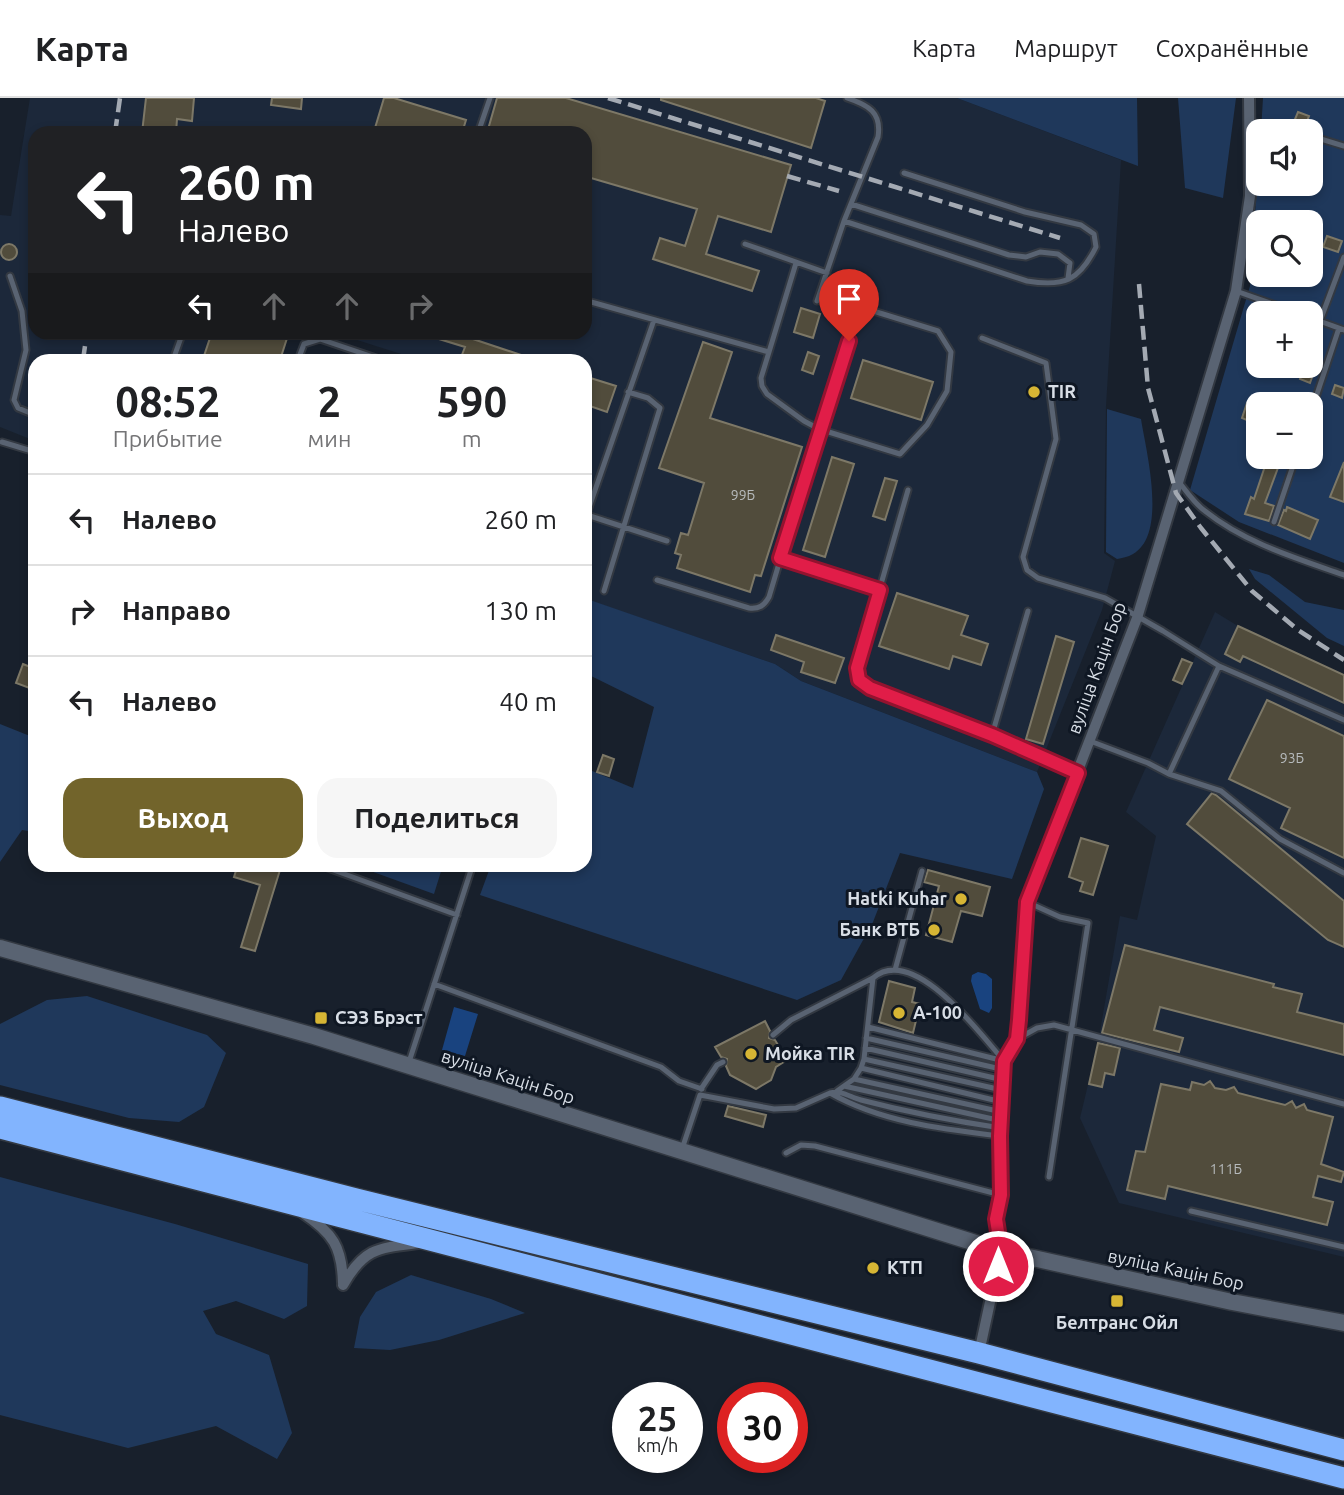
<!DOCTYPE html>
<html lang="ru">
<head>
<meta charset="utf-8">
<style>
  body { margin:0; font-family:Ubuntu,sans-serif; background:#f6f6f6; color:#202124; height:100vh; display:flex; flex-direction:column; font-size:26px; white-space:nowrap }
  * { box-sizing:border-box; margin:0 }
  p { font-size:23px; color:#757577 }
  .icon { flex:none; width:38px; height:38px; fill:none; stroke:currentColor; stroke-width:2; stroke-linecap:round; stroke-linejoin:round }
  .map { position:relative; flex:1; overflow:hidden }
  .drawer { position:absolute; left:28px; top:256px; width:564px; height:518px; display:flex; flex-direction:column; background:#fff; border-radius:21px; box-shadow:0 4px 10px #0003 }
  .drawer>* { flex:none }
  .banner { position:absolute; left:28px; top:28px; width:564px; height:214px; border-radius:21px; box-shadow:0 4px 10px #0003; background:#202124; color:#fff; overflow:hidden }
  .fabs { position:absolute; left:1246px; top:21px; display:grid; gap:14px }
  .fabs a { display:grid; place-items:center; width:77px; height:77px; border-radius:14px; background:#fff; box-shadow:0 4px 10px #0003; font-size:35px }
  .speed { position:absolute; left:612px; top:1284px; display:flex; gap:14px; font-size:35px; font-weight:700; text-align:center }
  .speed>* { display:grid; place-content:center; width:91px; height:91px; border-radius:50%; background:#fff; box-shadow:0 4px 10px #0003; line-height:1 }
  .speed small { font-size:18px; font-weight:400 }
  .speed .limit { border:10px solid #d22; background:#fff; color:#111 }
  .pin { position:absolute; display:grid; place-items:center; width:60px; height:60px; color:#fff; margin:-72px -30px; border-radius:50% 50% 50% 0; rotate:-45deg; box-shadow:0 0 7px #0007 }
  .pin .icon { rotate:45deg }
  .me { position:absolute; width:77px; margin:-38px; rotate:0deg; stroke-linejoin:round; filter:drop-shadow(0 0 5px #0008) }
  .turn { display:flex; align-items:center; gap:24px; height:147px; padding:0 35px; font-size:32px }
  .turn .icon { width:91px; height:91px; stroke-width:2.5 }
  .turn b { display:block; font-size:49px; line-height:60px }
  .lanes { display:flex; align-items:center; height:66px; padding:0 35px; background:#0003; justify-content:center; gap:35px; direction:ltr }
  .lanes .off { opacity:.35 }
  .eta { display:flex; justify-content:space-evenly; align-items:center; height:119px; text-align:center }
  .eta b { font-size:42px; font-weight:700; line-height:49px }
  .action { display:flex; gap:14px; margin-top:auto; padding:14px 35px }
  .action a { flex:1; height:80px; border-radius:21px; background:#72642b; color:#fff; font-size:28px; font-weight:700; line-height:80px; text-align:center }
  .action a+a { background:#f6f6f6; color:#202124 }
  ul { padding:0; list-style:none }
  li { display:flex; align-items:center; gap:21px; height:91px; padding:0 35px; border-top:2px solid #e0e0e0 }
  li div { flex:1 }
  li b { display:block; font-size:26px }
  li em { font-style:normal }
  header { display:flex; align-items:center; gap:42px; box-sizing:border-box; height:98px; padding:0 35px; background:#fff; border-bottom:2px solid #e0e0e0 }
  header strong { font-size:33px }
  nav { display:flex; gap:38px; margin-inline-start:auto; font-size:24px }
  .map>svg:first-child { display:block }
  .built { fill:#1c283a }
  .green { fill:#1f385b; fill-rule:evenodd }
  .water { fill:#19437f }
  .building { fill:#514c3c; stroke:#7d7867; stroke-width:2 }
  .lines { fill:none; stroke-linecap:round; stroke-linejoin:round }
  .lane-casing { stroke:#333942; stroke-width:9 }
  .street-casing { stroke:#333942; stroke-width:14 }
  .secondary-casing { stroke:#333942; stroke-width:19 }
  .highway-casing { stroke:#333942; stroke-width:24 }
  .lane { stroke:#596372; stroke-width:5 }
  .street { stroke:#596372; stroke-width:10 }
  .secondary { stroke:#596372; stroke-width:16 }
  .highway { stroke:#82b4fe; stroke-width:21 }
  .rail { stroke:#a4aab3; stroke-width:4.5; stroke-dasharray:14 7; stroke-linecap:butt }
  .route-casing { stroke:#92132f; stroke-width:18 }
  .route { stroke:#e11d48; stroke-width:12 }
  .poi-dot { fill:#d6b534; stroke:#0f1723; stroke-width:2.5 }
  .labels { text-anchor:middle; stroke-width:6; stroke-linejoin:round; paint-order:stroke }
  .number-label { font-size:14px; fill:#b6babc }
  .poi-label { font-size:18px; font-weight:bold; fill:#d8dee6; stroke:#0f1723; text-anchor:start }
  .street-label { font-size:18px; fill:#d8dee6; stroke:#0f1723 }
</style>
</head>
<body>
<header>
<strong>Карта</strong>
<nav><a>Карта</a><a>Маршрут</a><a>Сохранённые</a></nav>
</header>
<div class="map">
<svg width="1344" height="1397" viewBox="0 0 1344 1397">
  <rect width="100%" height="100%" fill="#18202c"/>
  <!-- built -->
  <path class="built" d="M30,0H957L1121,62L1106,308L1104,455L1115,463L1102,512L1037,674L801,583L775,566L585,501L584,262H420L335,235L584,234V35H35V234L289,235L280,262H35V343L0,329V117L11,118Z
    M1215,514L1238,528L1344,577V1159L1119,1105L1080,1020L1098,945L1120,818L1137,822L1156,738L1126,714Z"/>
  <!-- green -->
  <path class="green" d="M957,0H1137L1138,68Z
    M1178,0H1236L1223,100L1185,90Z
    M1263,0H1344V465L1239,424L1190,392L1250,188L1258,73V86H1311V33H1261ZM1258,124H1311V177H1258ZM1258,215H1311V268H1258ZM1258,306H1311V359H1258Z
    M1107,311L1141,321C1146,353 1168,436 1133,456C1128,459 1122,460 1117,461L1106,454Z
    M1249,471L1269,477L1305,504L1344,512V548L1327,540L1255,481Z
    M587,501L775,566L801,583L1037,674L1044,691L1012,781L900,755L873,824L841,882L797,902L480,797L491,767L584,766L585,670L633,690L654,609L585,575L584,509Z
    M0,626L35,640V734L22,732L0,764Z
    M354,767L443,766V767L434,796Z
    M87,898L207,937L226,955L204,1009L179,1024L129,1020L0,987V926L47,902Z
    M0,1079L175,1126L308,1166L307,1208L284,1221L236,1203L203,1213L216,1236L269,1257L292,1335L277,1361L216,1328L128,1350L0,1317Z
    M411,1177L491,1201L525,1215L439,1242L390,1252L354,1250L360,1219L376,1194Z"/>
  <!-- water -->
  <path class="water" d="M978,874L986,876L992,881V910L989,915L980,911L971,883L972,877Z
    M454,909L478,916L465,958L442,952Z"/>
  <!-- building -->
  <path class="building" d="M146,0H194L192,23L177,21L176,35H142Z
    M272,0H302L301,11L271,7Z
    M384,0H394L466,22L462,35H392L375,30Z
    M497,0H566L791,67L771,134L718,118L706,156L759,173L752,193L653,161L660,140L685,148L697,111L584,78V35H487Z
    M661,0H816L825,3L811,50L661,2Z
    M1298,14L1309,18L1304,31L1293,26Z
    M1327,138L1342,143L1338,154L1323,149Z
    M1 154a8 8 0 1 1 16 0a8 8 0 1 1-16 0Z
    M801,210L820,216L813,240L794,234Z
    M212,234H289L280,262H208L209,260L204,258Z
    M427,234H465L464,238L533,261L532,262H460L465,249L426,237Z
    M703,244L732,254L710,320L802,349L761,478L755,477L750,494L677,470L681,457L675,455L681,435L688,437L704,385L659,370Z
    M808,254L819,258L813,276L802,272Z
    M863,262L933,284L921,322L851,300Z
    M1305,268L1315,271L1310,285L1300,281Z
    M584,278L616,288L607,314L584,306Z
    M1335,287L1344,290L1342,300L1332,296Z
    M1247,305L1258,309L1256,326L1242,320Z
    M832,359L854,366L825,459L803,452Z
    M1268,359H1282L1265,405L1274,408L1269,423L1245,416L1251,399L1254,401Z
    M1344,364V404L1330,399Z
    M885,380L897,383L885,422L873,418Z
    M1287,409L1318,422L1310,441L1278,427L1284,412L1286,413Z
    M897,495L968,518L961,537L988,546L981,567L953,558L949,571L879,548Z
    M1238,528L1344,577V605L1243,558L1240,564L1225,556Z
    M776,537L844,560L835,585L801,574L804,564L771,552Z
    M1056,538L1074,544L1043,646L1026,641Z
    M1182,561L1192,565L1182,586L1173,582Z
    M23,566L35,571V592L16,585Z
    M1267,602L1344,638V760L1281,730L1290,710L1229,681Z
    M603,657L614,661L609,678L597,674Z
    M1212,695L1216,697L1344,803V849L1328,842L1187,726Z
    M1081,740L1108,748L1093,797L1080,793L1083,784L1069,779Z
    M238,766H261L280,772L255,853L241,849L260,787L234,779Z
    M928,772L990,789L982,818L961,813L952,844L926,837L939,788L924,784Z
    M1125,847L1274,886L1273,889L1302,896L1297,914L1344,926V957L1160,909L1154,932L1183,940L1179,954L1102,935Z
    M889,883L915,890L912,904L920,906L913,935L879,924Z
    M765,923L770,933L769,940L775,942L787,962L776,969L771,982L756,991L730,977L726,968L727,961L721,959L715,949Z
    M1098,945L1120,950L1114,977L1105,975L1102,989L1089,986Z
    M1210,983L1215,990L1226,992L1234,989L1238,995L1285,1007L1292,1003L1296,1010L1304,1006L1307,1012L1333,1019L1321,1066L1344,1074L1341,1084L1318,1078L1313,1099L1333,1104L1327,1127L1168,1088L1165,1101L1127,1092L1136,1053L1145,1054L1161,986L1190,992L1192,984L1204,987Z
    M728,1008L766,1017L763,1029L725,1018Z"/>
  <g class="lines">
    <defs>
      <path id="lane" d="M1272,25L1297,33
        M478,35L490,0
        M1311,38L1344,48
        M851,106L1009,157L1026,159L1040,154L1058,156L1070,165L1068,180
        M844,123L1027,183C1064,189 1079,183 1096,149L1094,136L1081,127L1025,114L904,75
        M745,146L827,175
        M10,178L22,213L26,252L14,302L18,310L35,317
        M1236,193L1298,215
        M584,202L769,254L761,280L762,288L767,296L804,323L819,331L900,356L927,327L947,293L951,254L938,233L870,212L862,214L856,221L819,331L769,499C764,508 759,511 749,510L657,482
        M817,203L844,123L878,39C882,14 868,7 847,0
        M1311,220L1344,232
        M1320,223L1344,159
        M982,240L1046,265L1056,341L1023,459L1027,472L1038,480L1105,500L1163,533L1219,568
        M769,254L796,165
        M173,262L183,234
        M298,262L304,246L320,241L382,262
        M1311,314L1339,230
        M2,344L35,354
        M1179,384C1187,394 1195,406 1205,413C1245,445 1296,460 1344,477
        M908,392L857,570L859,582L870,590L992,637L1028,513
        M587,417L667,443
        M584,424L654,222
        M1274,424L1296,359
        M780,460L880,492
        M604,493L660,310L648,300L628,294
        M992,637L1078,675
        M1090,643L1148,665L1169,676L1221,693L1280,741L1344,775
        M1169,676L1219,568L1344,622
        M317,766L457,817
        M1027,804L1060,819L1088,825L1049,1079
        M895,872L922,773
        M434,886L661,969L679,983L702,991
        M868,929L1004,963
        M773,937L791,922L873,880
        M866,940L1005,972
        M1017,941L1037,930L1054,927L1344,1006
        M865,950L1003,982
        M864,961L873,880C914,845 981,937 1004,963
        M409,964L473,766
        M861,970L864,961L1002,992
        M854,981L1002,1014
        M844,988L854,981L861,970L1002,1004
        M701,991L717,967L723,964
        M837,993L844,988L1002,1023
        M830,995C841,992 850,999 861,1002C907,1014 954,1023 1001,1030
        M682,1051L700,997L774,1011L796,1010L830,995C881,1024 942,1031 1000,1038
        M786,1055L801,1047L815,1048L1001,1097
        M1191,1113L1344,1149"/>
      <path id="street" d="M303,1115C333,1135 342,1149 343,1185
        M343,1187C364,1150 378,1150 418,1145
        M979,1255L1001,1153L996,1121L1001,1097L1000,1038L1003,982L1004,963L1017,941L1022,902L1027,804L1137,520L1236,193L1250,98L1249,0"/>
      <path id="secondary" d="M0,850L314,938L1001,1153L1232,1204L1344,1225"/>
      <path id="highway" d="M0,1009L356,1101L979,1255L1344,1352
        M0,1030L1344,1380"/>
    </defs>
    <!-- lane casing -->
    <use href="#lane" class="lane-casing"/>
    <!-- street casing -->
    <use href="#street" class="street-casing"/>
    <!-- secondary casing -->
    <use href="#secondary" class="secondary-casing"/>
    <!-- highway casing -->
    <use href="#highway" class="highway-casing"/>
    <!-- lane -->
    <use href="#lane" class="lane"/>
    <!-- street -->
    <use href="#street" class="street"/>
    <!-- secondary -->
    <use href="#secondary" class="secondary"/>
    <!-- highway -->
    <use href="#highway" class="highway"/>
    <!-- rail -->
    <path class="rail" d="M608,0L1060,140
      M115,35L120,0
      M787,78L839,93
      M1139,186L1148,290L1176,395L1201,430L1252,493L1298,532L1344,562
      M83,262L87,234"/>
  </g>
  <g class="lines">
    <defs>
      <path id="route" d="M849,243L780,460L880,492L857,570L859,582L870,590L992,637L1078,675L1027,804L1019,922L1017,941L1004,963L1003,982L1000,1038L1001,1097L996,1121L1001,1153L998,1168"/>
    </defs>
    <!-- route casing -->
    <use href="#route" class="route-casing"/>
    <!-- route -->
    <use href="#route" class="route"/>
  </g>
  <!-- markers -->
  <g class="poi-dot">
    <circle cx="1034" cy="294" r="7"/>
    <circle cx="961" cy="801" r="7"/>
    <circle cx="934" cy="832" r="7"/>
    <circle cx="899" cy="915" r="7"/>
    <rect x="314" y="913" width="14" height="14" rx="3.5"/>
    <circle cx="751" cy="956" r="7"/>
    <circle cx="873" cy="1170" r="7"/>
    <rect x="1110" y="1196" width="14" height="14" rx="3.5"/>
  </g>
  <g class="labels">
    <!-- number labels -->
    <g class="number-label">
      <text x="743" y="402">99Б</text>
      <text x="1292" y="665">93Б</text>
      <text x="1226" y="1076">111Б</text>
    </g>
    <!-- poi labels -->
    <g class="poi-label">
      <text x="1048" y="300">TIR</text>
      <text x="947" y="807" text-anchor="end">Hatki Kuhar</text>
      <text x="920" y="838" text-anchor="end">Банк ВТБ</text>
      <text x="913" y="921">А-100</text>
      <text x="335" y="926">СЭЗ Брэст</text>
      <text x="765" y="962">Мойка TIR</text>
      <text x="887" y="1176">КТП</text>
      <text x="1117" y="1231" text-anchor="middle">Белтранс Ойл</text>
    </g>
    <!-- street labels -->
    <g class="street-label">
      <text transform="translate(1097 570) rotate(-70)" y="6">вуліца Кацін Бор</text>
      <text transform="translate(508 979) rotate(18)" y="6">вуліца Кацін Бор</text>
      <text transform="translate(1176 1172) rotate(12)" y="6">вуліца Кацін Бор</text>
    </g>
  </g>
</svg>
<div class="fabs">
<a><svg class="icon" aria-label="sound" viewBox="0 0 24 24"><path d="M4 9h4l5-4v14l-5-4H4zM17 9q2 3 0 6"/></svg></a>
<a><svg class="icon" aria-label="search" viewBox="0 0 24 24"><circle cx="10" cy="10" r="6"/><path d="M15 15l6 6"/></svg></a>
<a>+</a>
<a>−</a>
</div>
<div class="speed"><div>25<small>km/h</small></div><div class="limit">30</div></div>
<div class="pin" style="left:849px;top:243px;background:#d93025"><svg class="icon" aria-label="arrive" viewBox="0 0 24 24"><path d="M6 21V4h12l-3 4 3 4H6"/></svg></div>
<svg class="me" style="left:998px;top:1168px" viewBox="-20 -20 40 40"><circle r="17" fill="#e11d48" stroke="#fff" stroke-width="3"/><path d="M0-11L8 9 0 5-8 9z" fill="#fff"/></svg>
<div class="banner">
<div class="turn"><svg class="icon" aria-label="left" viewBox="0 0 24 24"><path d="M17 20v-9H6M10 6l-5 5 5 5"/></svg><div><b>260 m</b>Налево</div></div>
<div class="lanes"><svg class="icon" aria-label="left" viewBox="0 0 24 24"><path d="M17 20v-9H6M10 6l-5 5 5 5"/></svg><svg class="icon off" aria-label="ahead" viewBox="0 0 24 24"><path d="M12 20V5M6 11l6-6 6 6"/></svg><svg class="icon off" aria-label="ahead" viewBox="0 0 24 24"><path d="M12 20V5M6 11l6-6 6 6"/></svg><svg class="icon off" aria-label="right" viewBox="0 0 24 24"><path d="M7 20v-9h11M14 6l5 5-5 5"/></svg></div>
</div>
<section class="drawer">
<div class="eta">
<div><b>08:52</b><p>Прибытие</p></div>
<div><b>2</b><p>мин</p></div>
<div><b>590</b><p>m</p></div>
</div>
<ul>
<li><svg class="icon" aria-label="left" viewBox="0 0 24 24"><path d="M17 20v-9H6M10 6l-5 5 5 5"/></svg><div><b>Налево</b></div><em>260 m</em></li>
<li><svg class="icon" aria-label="right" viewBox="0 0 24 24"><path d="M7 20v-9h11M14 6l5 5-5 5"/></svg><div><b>Направо</b></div><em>130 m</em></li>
<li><svg class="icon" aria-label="left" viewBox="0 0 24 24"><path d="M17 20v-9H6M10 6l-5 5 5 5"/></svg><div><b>Налево</b></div><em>40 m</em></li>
</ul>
<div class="action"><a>Выход</a><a>Поделиться</a></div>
</section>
</div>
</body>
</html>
